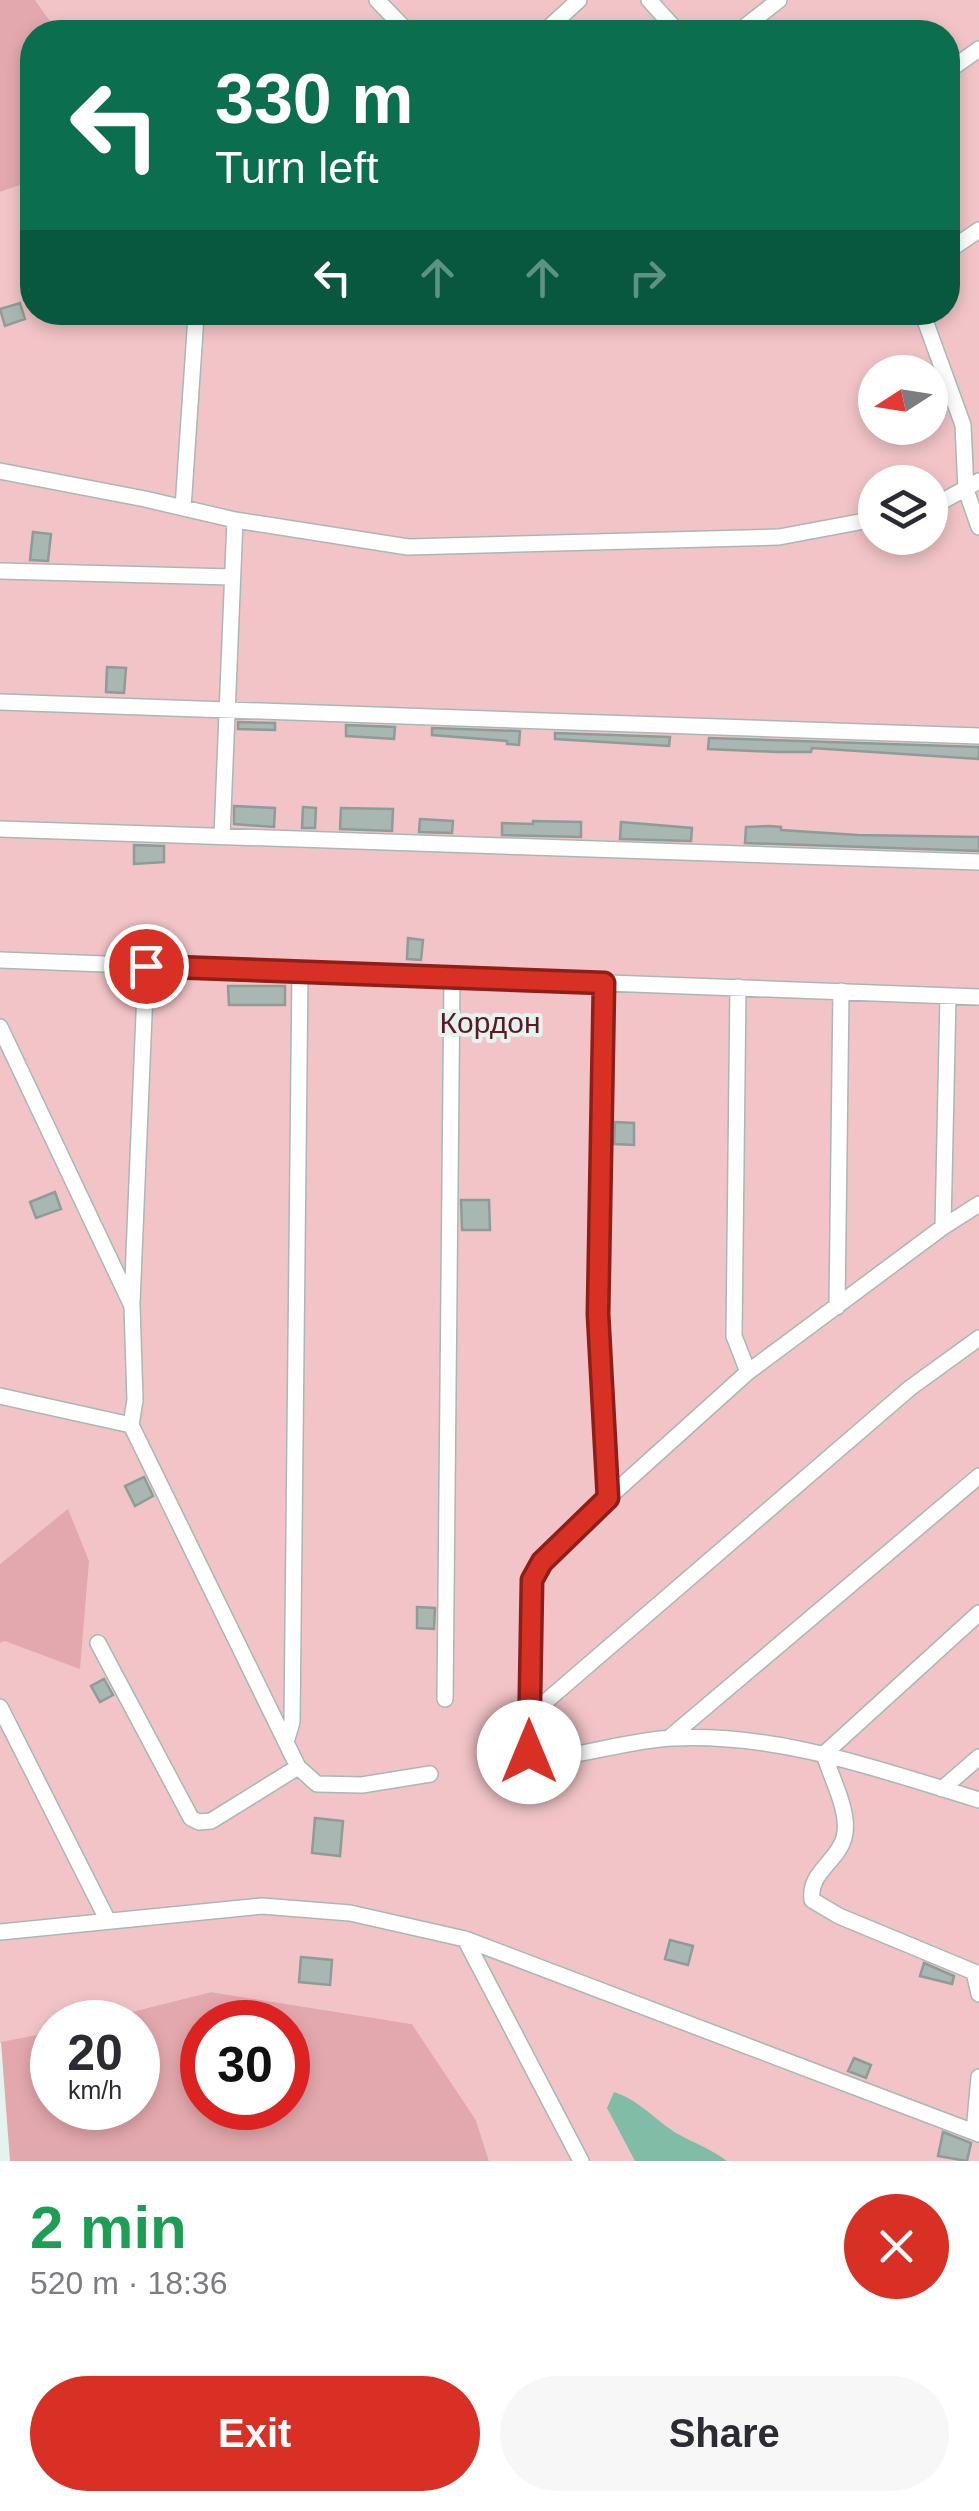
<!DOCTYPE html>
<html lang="en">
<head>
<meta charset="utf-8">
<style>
  body { margin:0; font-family:Helvetica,sans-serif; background:#f7f7f7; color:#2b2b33; height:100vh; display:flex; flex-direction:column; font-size:38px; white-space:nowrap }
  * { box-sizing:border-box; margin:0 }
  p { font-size:32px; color:#7c7c81 }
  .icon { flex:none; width:55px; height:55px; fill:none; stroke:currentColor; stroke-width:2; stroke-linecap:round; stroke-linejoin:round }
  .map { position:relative; height:2161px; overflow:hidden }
  .drawer { display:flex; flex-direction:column; background:#fff; flex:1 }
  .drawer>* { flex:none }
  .banner { position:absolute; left:20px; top:20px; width:940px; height:305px; border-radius:40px; box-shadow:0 5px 15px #0003; background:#0b6e4f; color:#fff; overflow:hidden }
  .needle { width:65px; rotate:258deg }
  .buttons { position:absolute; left:858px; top:355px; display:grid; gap:20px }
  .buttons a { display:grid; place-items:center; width:90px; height:90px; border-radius:50%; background:#fff; box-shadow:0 5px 15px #0003; font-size:50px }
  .speed { position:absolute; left:30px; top:2000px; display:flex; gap:20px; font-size:50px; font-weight:700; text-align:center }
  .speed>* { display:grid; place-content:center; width:130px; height:130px; border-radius:50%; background:#fff; box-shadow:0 5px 15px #0003; line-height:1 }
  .speed small { font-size:25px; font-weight:400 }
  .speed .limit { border:15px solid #d22; background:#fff; color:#111 }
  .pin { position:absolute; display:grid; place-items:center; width:85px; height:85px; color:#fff; margin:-42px; border:5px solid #fff; border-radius:50%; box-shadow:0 2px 10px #0007 }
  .me { position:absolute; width:110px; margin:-55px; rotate:0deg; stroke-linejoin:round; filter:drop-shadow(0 0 8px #0008) }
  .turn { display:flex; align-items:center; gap:35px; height:210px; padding:0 30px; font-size:45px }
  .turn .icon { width:130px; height:130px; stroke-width:2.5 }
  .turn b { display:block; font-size:70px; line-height:85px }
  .lanes { display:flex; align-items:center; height:95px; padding:0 30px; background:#0003; justify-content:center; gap:50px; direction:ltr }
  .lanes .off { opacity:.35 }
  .round { display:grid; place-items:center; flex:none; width:105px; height:105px; border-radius:52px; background:#f7f7f7 }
  .headline { display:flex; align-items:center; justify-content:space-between; height:170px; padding:0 30px }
  h1 { font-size:60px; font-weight:600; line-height:75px; color:#1e9e55 }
  .action { display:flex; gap:20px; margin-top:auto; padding:20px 30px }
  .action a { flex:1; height:115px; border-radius:60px; background:#d93025; color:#fff; font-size:40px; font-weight:600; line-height:115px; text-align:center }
  .action a+a { background:#f7f7f7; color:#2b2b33 }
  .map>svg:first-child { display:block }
  .green { fill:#f2c4c7; fill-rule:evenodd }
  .forest { fill:#e3a8ad; fill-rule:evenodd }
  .water { fill:#80bca6 }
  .building { fill:#a8b7b1; stroke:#8e9c97; stroke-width:2.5 }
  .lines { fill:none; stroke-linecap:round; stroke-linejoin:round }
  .minor-casing { stroke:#aab8b3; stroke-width:18 }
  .minor { stroke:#fff; stroke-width:15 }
  .route-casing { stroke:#8d1f18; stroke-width:25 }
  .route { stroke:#d93025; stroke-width:18 }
  .labels { text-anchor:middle; stroke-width:8; stroke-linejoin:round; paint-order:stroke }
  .park-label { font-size:30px; fill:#5d1826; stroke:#e4f3ed }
</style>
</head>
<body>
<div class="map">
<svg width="979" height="2161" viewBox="0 0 979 2161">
  <rect width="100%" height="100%" fill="#e4f3ed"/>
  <!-- green -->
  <path class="green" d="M35,0H979V2161H489L476,2120L412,2024L211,1992L91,2022H52V2032L0,2043V1643L4,1641L68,1510L0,1564V192L32,181V312H948V32H58ZM875,372H930V428H875ZM875,482H930V538H875Z"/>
  <!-- forest -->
  <path class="forest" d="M0,0H35L58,32H32V181L0,192Z
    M68,1509L89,1561L80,1669L5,1641L0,1643V1564Z
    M211,1992L412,2024L476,2120L489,2161H10L1,2042L52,2032V2108H138V2022H91ZM202,2022H288V2108H202Z"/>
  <!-- water -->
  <path class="water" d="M614,2092C639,2100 654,2119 676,2133C694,2143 711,2149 727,2161H635L607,2108Z"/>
  <!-- building -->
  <path class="building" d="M20,303L25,319L5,326L0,309Z
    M33,532L51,534L48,561L30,560Z
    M107,667L126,668L124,693L106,692Z
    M238,722L275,723V730L238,729Z
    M346,725L395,727L394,739L346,736Z
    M432,728L520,731L519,745L507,744V741L432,735Z
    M555,733L670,737L669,746L555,739Z
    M709,738L979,747V759L812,748L811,752H777L708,749Z
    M234,806L275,808L274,827L234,824Z
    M303,807L316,808L315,828H302Z
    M341,808L393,809L392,831L340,829Z
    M420,819L453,821L452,833L419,832Z
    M533,821L581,822V837L502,835V823L533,824Z
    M621,822L692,828L691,841L620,839Z
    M769,826L781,827V830L858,835L979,837V851L745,843L746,827Z
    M134,845L164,846V862L134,864Z
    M408,938L423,940L421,960L407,959Z
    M228,986H285V1005H229Z
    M615,1122L634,1123V1145L614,1144Z
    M55,1192L61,1209L36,1218L30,1202Z
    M461,1200H489L490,1230H462Z
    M144,1477L153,1496L135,1506L125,1486Z
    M417,1607L435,1608L434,1629L417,1628Z
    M104,1679L113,1695L100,1702L91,1686Z
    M315,1818L343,1821L340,1856L312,1853Z
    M670,1940L693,1946L688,1965L665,1959Z
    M301,1957L332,1960L330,1985L299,1982Z
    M924,1963L954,1976L952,1984L920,1976Z
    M854,2058L871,2065L866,2078L848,2071Z
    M943,2132L971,2143L967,2161L938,2156Z"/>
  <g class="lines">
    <defs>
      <path id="minor" d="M377,0L408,32
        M649,0L678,32
        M544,32L579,0
        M738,32L779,0
        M948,71L979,49
        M948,251L979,230
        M148,312C233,318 319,313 405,316L410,312
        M922,312L963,425L966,490L979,527
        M0,471L145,499L235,520L408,547L779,537L875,519
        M183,508L196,316
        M930,508L979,481
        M0,571L232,577
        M0,702L979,736
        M0,829L979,862
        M222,836L235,520
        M0,960L979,997
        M604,983L598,1313L608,1498
        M738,987L734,1336L748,1372
        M0,1027L132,1306L135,1400L131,1425L298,1767L317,1784L362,1785L430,1774
        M979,1204L943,1227L748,1372L608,1498L543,1562L532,1580L529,1598V1751L536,1759C582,1757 627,1740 673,1738C779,1733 878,1769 979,1800
        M943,1227L948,996
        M132,1302L146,967
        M837,1307L841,991
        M0,1396L131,1425
        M979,1613L824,1754C831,1778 851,1813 844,1838C838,1861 808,1873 812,1900L839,1916L974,1972L979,1994
        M98,1643L191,1818L199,1822L211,1821L298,1767
        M445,1699L452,977
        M0,1707L108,1921
        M529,1716L910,1388L979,1338
        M669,1738L979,1476
        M286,1742L292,1722L300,970
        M942,1789L979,1757
        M0,1932L262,1906L350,1913L465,1939L979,2134
        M465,1939L581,2161
        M974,2132L979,2077"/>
    </defs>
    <!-- minor casing -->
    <use href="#minor" class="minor-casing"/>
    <!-- minor -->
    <use href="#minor" class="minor"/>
  </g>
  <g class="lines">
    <defs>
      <path id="route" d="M146,966L604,983L598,1314L608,1498L542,1562L532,1580L529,1752"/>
    </defs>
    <!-- route casing -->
    <use href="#route" class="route-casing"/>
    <!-- route -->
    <use href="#route" class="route"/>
  </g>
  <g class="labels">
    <!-- park labels -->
    <g class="park-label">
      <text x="490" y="1033">Кордон</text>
    </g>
  </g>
</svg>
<div class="buttons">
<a><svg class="needle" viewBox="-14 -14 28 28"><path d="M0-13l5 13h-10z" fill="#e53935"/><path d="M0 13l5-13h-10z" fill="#7c7c81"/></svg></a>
<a><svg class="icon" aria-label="layers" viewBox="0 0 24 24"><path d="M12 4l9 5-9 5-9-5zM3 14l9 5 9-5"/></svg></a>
</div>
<div class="speed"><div>20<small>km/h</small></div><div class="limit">30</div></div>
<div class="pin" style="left:146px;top:966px;background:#d93025"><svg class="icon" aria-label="arrive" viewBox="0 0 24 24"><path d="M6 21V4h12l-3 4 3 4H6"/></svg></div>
<svg class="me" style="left:529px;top:1752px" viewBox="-20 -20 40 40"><circle r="19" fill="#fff"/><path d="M0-13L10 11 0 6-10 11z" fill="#d93025"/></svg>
<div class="banner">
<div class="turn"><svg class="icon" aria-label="left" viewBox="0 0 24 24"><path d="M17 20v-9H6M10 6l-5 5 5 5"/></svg><div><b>330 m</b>Turn left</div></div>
<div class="lanes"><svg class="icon" aria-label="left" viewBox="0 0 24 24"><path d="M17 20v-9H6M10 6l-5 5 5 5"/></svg><svg class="icon off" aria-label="ahead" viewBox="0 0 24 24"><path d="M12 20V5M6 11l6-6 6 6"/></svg><svg class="icon off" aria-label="ahead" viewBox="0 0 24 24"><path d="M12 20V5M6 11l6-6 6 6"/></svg><svg class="icon off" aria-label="right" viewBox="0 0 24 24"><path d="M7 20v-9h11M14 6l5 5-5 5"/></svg></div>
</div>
</div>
<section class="drawer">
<div class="headline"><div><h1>2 min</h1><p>520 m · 18:36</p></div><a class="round" style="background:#d93025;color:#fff"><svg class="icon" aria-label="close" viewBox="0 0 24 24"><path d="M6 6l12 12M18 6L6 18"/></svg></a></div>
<div class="action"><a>Exit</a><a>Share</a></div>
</section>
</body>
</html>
